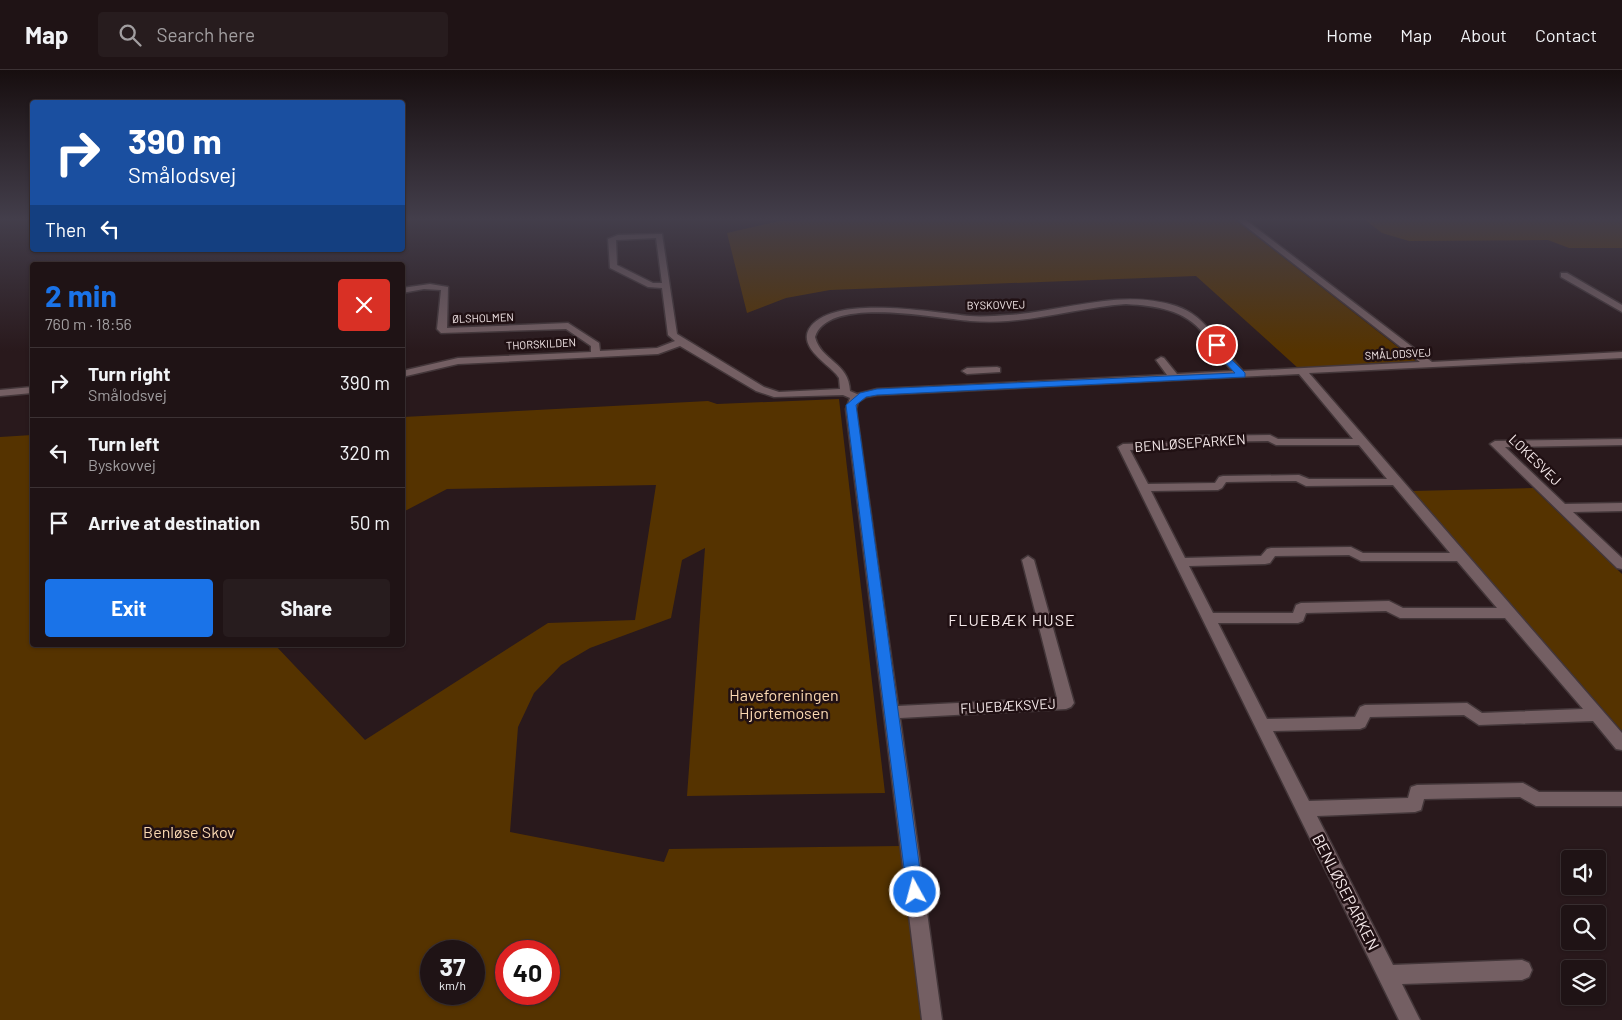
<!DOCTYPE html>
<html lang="en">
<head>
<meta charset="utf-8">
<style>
  body { margin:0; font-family:Barlow,sans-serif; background:#271c1e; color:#f1f3f6; height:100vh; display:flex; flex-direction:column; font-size:19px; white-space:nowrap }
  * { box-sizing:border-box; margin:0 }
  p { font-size:16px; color:#a19ea0 }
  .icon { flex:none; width:28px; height:28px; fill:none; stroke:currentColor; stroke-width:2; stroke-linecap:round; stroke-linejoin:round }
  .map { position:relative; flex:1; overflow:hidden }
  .details { position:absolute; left:30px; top:192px; width:375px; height:385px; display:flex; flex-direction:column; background:#1f1315; border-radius:5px; box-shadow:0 1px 4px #0004,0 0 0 1px #3c3234 }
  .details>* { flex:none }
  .hud { position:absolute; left:30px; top:30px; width:375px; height:152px; border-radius:5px; box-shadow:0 1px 4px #0004,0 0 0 1px #3c3234; background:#1a4fa0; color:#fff; overflow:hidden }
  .fabs { position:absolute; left:1561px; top:780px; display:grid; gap:10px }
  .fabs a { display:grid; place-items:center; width:45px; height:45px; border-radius:5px; background:#1f1315; box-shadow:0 1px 4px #0004,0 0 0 1px #3c3234; font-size:25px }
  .speed { position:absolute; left:420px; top:870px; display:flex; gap:10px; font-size:25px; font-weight:700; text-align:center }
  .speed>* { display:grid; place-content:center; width:65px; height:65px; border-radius:50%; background:#1f1315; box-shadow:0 1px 4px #0004,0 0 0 1px #3c3234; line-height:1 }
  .speed small { font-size:12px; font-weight:400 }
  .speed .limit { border:8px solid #d22; background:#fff; color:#111 }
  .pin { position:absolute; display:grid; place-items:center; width:42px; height:42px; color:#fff; margin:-21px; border:2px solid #fff; border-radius:50%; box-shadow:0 1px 5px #0007 }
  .me { position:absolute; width:55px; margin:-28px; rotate:353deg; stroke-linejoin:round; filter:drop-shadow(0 0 4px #0008) }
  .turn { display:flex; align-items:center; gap:18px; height:105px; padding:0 15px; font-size:22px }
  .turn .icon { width:65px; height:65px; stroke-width:2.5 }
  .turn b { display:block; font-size:35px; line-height:42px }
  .then { display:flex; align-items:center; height:48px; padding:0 15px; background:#0003; gap:10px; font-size:19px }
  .round { display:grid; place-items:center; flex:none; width:52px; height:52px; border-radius:5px; background:#271c1e }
  .summary { display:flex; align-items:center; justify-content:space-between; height:85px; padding:0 15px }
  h1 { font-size:30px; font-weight:700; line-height:38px; color:#1a73e8 }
  .primary-button { display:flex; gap:10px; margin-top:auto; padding:10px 15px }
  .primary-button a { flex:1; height:58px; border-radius:5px; background:#1a73e8; color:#fff; font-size:20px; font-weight:700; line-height:58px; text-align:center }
  .primary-button a+a { background:#271c1e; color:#f1f3f6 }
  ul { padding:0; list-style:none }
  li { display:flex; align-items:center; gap:15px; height:70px; padding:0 15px; border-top:1px solid #3c3234 }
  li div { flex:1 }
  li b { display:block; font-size:19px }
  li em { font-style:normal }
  header { display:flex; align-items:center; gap:30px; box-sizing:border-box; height:70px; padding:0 25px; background:#1f1315; border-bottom:1px solid #3c3234 }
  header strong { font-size:24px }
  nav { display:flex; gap:28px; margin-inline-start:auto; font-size:18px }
  .search { width:350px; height:45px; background:#271c1e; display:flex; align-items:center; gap:12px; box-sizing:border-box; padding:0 18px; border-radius:5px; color:#a19ea0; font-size:19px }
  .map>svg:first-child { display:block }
  .green { fill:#530; fill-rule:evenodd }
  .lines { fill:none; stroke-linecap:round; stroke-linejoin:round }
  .minor-casing { stroke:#433639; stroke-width:3 }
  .minor { fill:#745f63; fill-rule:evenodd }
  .route { fill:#1a73e8; stroke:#114b97 }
  .labels { text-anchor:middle; stroke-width:5; stroke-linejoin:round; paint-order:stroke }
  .far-street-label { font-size:11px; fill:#f5e9ea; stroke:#201013 }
  .street-label { font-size:14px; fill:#f5e9ea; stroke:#201013 }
  .quarter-label { font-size:16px; letter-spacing:1px; fill:#f5e9ea; stroke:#201013 }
  .near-park-label { font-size:16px; fill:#fad8b2; stroke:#201013 }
  .near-street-label { font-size:16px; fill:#f5e9ea; stroke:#201013 }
</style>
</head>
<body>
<header>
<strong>Map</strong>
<div class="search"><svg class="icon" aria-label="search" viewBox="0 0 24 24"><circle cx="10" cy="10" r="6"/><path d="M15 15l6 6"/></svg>Search here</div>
<nav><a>Home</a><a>Map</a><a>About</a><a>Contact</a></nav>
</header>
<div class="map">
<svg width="1622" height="950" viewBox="0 0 1622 950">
  <rect width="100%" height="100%" fill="#29191c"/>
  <!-- green -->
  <path class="green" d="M878,148H1233L1417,292L1299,299L1196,206L830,220L786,228L747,243L727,163L779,151Z
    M1363,148H1622V178H1569L1548,170L1409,171L1382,163Z
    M839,329L885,723L687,726L705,478L682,490L671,548L590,578L561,595L534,623L518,657L510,762L664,792L669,779L900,776L921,950H0V367L32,365V575H275L365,670L548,553L635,550L656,415L447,419L403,442V347L708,331L717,334ZM474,881V924H431V881ZM549,881V924H506V881Z
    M1533,418L1622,504V661L1412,421Z"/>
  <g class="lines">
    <defs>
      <path id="minor" d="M1235,148H1243L1432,292L1622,282V288L1309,303L1622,663V680L1616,679L1593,651L1479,655L1464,645L1370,647L1365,657L1360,659L1273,661L1309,731L1408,728L1411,717L1417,715L1523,713L1539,722H1622V736H1536L1520,727L1424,729L1421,740L1415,742L1317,746L1393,895L1522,890L1529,893L1532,900L1529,907L1522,910L1402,914L1420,950H1399L1118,377L1123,374L1190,372L1194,367L1198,366L1270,365L1278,369H1353L1299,304L877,325L866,327L858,332L856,339L898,636L1057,628L1022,490L1028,486L1034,490L1074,633L1071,637L1066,639L900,648L942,950H922L846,339L850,328L843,325L774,327L756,321L680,276L658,284L458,294L402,307V301L458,288L591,282V276L566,259L441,263L437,259L441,220L424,219L402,223V218L430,214L448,217L447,258L568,253L599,273L600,281L657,278L675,271L668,265L662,218L648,217L610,198L608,169L618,165L662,164L677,264L764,317L779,322L840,319L839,308L836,304C826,293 799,277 809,259C831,223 935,243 970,246C982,247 995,246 1008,245C1064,242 1119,218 1176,236C1208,246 1221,279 1243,301L1420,292ZM656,168L662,213H653L617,195L616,170ZM1126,234C1156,236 1184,239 1204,264C1213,277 1221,290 1233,301L1177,304L1164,288L1161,287L1156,290L1167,305L877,319L857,324L850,321C849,292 821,291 815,267C828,225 939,249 970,251C983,252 996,252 1008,251C1048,248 1086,237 1126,234ZM1268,371L1276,375H1359L1387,409H1309L1299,405L1223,406L1219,407L1215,413L1148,414L1130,380L1193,378L1197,377L1201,372ZM1296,411L1306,416L1393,415L1450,483H1363L1351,477L1271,478L1267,479L1261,486L1185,488L1151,421L1218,420L1222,418L1226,412ZM1349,485L1361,491H1457L1497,538H1403L1389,531L1301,533L1296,535L1293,543H1213L1189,496L1265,494L1270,493L1275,486ZM1386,541L1400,548H1505L1583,639L1482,643L1467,633L1365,635L1360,637L1355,647L1267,649L1218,553H1298L1303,551L1306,543Z
        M1561,203H1567L1622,235V242L1561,207Z
        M997,297L1000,298V302L967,304L962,301L967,298Z
        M32,317V323L0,326V320Z
        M1622,369V375L1505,377L1565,434L1622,433V441L1573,442L1622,488V499L1617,498L1490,374L1495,371Z"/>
    </defs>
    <!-- minor casing -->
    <use href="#minor" class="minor-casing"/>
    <!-- minor -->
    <use href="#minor" class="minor"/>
  </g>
  <!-- sky -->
  <linearGradient id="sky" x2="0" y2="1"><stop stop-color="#170e0f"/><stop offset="0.53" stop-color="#433e4b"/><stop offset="1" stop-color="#433e4b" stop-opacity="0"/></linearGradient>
  <rect width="1622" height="281" fill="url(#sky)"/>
  <!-- route -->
  <path class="route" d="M1217,272L1220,273L1227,285L1245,303V307L877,325L866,327L856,335L923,822L921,828L915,830L909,828L907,822L846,335L860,323L877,319L1235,303L1221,288L1213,275Z"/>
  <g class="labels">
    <!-- far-street labels -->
    <g class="far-street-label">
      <text transform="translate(996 235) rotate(-1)" y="4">BYSKOVVEJ</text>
      <text transform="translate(483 248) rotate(-2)" y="4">ØLSHOLMEN</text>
      <text transform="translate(541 274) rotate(-3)" y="4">THORSKILDEN</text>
      <text transform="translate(1398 284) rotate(-3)" y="4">SMÅLODSVEJ</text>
    </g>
    <!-- street labels -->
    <g class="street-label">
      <text transform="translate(1190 373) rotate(-4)" y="5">BENLØSEPARKEN</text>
      <text transform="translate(1535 390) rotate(44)" y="5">LOKESVEJ</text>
      <text transform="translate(1008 636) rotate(-3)" y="5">FLUEBÆKSVEJ</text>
    </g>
    <!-- quarter labels -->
    <g class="quarter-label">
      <text x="1012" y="556">FLUEBÆK HUSE</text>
    </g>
    <!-- near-park labels -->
    <g class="near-park-label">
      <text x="784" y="631">Haveforeningen<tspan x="784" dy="18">Hjortemosen</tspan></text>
      <text x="189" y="768">Benløse Skov</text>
    </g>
    <!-- near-street labels -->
    <g class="near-street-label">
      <text transform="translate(1346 822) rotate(63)" y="6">BENLØSEPARKEN</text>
    </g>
  </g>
</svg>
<div class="fabs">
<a><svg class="icon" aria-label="sound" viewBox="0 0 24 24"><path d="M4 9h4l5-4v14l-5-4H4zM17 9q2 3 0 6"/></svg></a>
<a><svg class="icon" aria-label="search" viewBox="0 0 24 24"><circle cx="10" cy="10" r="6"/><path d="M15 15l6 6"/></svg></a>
<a><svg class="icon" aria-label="layers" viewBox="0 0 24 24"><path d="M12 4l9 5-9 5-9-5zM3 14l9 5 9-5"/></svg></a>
</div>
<div class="speed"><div>37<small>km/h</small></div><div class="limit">40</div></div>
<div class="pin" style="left:1217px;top:275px;background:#d93025"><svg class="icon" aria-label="arrive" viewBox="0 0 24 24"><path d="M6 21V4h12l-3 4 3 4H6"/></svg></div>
<svg class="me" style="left:915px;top:822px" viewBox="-20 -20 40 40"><circle r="17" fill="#1a73e8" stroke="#fff" stroke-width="3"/><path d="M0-11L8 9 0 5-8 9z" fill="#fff"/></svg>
<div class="hud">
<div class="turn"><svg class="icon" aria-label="right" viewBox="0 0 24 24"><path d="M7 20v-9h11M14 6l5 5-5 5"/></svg><div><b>390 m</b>Smålodsvej</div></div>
<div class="then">Then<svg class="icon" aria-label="left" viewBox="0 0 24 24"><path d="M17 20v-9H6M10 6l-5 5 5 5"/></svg></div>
</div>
<section class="details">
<div class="summary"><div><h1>2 min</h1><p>760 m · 18:56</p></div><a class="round" style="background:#d93025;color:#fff"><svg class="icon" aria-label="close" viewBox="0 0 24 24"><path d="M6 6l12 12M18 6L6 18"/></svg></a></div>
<ul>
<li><svg class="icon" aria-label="right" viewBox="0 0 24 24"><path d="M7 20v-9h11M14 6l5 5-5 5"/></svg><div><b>Turn right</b><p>Smålodsvej</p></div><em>390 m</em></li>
<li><svg class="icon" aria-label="left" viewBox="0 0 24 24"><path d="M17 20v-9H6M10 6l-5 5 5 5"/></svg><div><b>Turn left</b><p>Byskovvej</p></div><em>320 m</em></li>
<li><svg class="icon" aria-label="arrive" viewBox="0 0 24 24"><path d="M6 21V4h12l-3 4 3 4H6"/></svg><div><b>Arrive at destination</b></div><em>50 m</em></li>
</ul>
<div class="primary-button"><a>Exit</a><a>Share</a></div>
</section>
</div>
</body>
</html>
